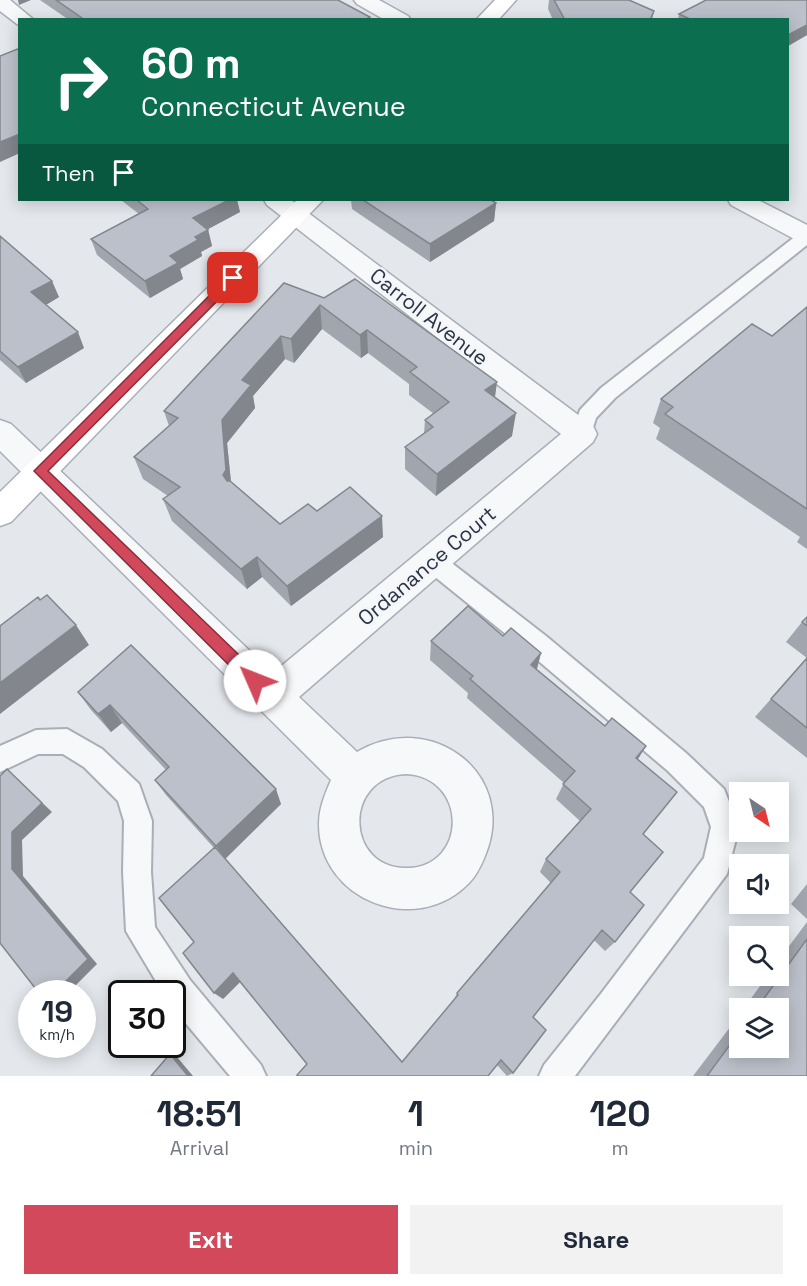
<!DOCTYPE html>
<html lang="en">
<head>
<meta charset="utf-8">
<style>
  body { margin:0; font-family:"Space Grotesk",sans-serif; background:#f2f2f3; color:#1f2937; height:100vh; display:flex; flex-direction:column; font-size:22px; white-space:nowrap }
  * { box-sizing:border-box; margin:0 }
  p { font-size:20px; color:#747a83 }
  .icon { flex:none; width:33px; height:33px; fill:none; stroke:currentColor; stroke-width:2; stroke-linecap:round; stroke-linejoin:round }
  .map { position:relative; height:1076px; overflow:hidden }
  .panel { display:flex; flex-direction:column; background:#fff; flex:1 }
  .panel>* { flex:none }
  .hud { position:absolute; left:18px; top:18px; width:771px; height:183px; border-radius:0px; box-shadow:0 3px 15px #0003; background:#0b6e4f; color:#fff; overflow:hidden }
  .needle { width:39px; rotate:145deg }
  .fabs { position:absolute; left:729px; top:782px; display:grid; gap:12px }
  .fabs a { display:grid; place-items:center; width:60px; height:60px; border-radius:0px; background:#fff; box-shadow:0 3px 15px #0003; font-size:30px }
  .speed { position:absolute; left:18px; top:980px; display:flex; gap:12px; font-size:30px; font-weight:700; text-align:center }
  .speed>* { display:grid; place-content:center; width:78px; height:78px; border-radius:50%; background:#fff; box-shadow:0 3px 15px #0003; line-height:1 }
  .speed small { font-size:15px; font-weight:400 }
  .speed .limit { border:3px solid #111; border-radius:9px; background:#fff; color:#111 }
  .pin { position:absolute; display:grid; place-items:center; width:51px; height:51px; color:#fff; margin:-26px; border-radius:12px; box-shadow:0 3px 9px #0006 }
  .me { position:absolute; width:66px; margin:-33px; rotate:314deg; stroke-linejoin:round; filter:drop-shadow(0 0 4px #0008) }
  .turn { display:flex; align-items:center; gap:21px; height:126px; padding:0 24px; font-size:27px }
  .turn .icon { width:78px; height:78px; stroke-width:2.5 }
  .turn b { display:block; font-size:42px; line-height:51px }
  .then { display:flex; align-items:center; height:57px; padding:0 24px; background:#0003; gap:12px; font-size:22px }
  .eta { display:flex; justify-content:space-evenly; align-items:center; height:102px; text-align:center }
  .eta b { font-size:36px; font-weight:700; line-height:42px }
  .cta { display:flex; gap:12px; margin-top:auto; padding:12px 24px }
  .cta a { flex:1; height:69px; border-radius:0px; background:#d1495b; color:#fff; font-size:24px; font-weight:700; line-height:69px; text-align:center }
  .cta a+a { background:#f2f2f3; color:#1f2937 }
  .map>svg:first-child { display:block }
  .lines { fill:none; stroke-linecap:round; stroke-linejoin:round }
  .service-casing { stroke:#a9aeb7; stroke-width:4 }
  .minor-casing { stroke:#a9aeb7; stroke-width:3 }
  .secondary-casing { stroke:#a9aeb7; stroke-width:3 }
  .service { fill:#f7f8fa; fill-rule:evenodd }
  .minor { fill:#f7f8fa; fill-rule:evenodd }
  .secondary { fill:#fff; fill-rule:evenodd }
  .wall { fill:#a1a5ae }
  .shaded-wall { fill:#83868d }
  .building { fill:#bbc0ca; stroke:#83868d; stroke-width:1.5 }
  .route { fill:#d1495b; stroke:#882f3b; stroke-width:1.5 }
  .labels { text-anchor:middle; stroke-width:5; stroke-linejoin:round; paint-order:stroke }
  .street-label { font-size:21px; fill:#2b3445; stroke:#f4f6f9 }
</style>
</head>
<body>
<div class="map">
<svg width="807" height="1076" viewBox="0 0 807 1076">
  <rect width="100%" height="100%" fill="#e4e7ec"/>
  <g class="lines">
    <defs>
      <path id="service" d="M807,230V245L615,398L596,418L589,440L582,442L575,440L572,434L580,410L601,388L801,232Z
        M432,551L440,554L546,636L686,753L724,789L739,827L727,874L575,1076H539L544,1065L600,995L704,858L711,827L704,807L668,771L528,652L424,568L421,561L424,554Z
        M67,729L102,749L139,784L152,821L151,872L155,927L190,980L261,1065L266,1076H230L172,1007V993H163L126,931L123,872L124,821L118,801L84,767L63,754H38L0,772V746L36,730Z"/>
      <path id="minor" d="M0,0H10L34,20H20V25L17,24L0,11Z
        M354,0H379L408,16L411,20H385L357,4Z
        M264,200H291L593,426L597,434L593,442L299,697L357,752C431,708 519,774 485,856C481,866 476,876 469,883C416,938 319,900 319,824C319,808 325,794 331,780L0,451V420L11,424L273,673L561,434L267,205ZM406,774C468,777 468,866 408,868C345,870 342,777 406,774Z
        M728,200H758L807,225V243L798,241L731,205Z"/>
      <path id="secondary" d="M495,0H516L498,20H476Z
        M297,200H323L11,522L0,526V492Z"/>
    </defs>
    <!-- service casing -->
    <use href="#service" class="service-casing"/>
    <!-- minor casing -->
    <use href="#minor" class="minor-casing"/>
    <!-- secondary casing -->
    <use href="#secondary" class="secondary-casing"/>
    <!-- service -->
    <use href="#service" class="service"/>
    <!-- minor -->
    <use href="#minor" class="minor"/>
    <!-- secondary -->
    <use href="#secondary" class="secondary"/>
  </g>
  <!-- wall -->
  <path class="wall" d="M40,0H338L370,20H69Z
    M549,0H629L654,11L652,20H553L548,9Z
    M807,0V35L788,46V20H678L679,14Z
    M121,200H237L240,212L208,229L212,246L201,252L202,256L180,269L183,279L150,298L97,255L91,239L139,214Z
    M351,200H494H492L496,203L494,221L430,262L352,209Z
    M0,236L59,297L46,305L84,348L26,383L0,360Z
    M284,283L495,398L512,436L436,496L405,469V447L424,433L425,420L434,414L409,395V384L368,353L361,358L322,329L294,363L285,359L253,396L255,408L227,443L231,482L280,524L317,511L383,537L291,606L262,577L247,589L172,521L163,499L168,496L143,479L134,457L169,426L164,411Z
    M807,307V549L797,542L800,537L656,439L660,428L653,423L661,399L772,336Z
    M807,617V758L755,717L807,658L786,642L802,622Z
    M503,636L541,653L537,669L605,726L646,746L638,759L643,834L630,892L615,942L605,951L594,940L533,1017L513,1073L507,1076L497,1065L307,1064L240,982L223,999L194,942L214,848L166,795L155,780L166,770L122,723L111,732L91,710L78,692L131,645L281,804L225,859L402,1062L454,1000L457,993L551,883L540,872L546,859L580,821L556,799L564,783L467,698L468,693L430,660L431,641Z
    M807,884V919L791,904Z
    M807,922V1076H693L740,1014V1047L778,1008H744L768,975H778V961Z"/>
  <!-- shaded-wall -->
  <path class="shaded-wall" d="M18,0H31L19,5Z
    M807,25V35L788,46V35Z
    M20,134V153L0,162V142Z
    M229,200H237L240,212L197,235L193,218Z
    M496,203L494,221L430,262V244Z
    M208,230L212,246L201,252L202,256L180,269L183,279L150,298L145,281L170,256L195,237Z
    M52,281L59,297L39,309L31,292Z
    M320,305L322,329L294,363L291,339Z
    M367,330L368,353L361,358L360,335Z
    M78,332L84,348L26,383L18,367Z
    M281,336L285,359L253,396L255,408L227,443L232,492L223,475L222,420L242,380Z
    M497,382L494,405L485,390Z
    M516,413L512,436L436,496L437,474Z
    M382,516L383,537L291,606L287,586Z
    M257,557L262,577L247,589L241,569Z
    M76,625L89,645L0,714V683Z
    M541,653L536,672L531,665Z
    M110,705L122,723L111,732L98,714Z
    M646,746L636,762V758Z
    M7,769L52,812L22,840L23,876L97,964L68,993H54L12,869Z
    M276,789L281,804L225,859L216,846Z
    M233,973L241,981L223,999L214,993Z
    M170,1054L177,1057L193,1076H188Z"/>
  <!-- building -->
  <path class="building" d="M56,0H338L370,17L365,20H85Z
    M554,0H629L654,11L650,20H565Z
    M706,0H807V25L788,35V20H692L679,14Z
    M20,48V134L0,142V56Z
    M137,200H229L193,218L208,230L195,237L198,240L170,256L178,263L145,281L91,239L148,209Z
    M363,200H491L496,203L430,244Z
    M0,236L52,281L31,292L78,332L18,367L0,351Z
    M355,279L497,382L485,390L516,413L437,474L405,447L433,427L425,420L449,402L410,372L417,367L367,330L360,335L320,305L291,339L281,336L242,380L251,385L222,420L226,470L223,475L227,481H230L280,524L308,504L317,511L350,487L382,516L287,586L257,557L241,569L163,499L180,487L134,457L178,418L164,411L284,283L324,298Z
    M807,307V509L665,414L673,407L661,399L752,324L772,336Z
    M47,595L76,625L0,683V626L38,597L40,600Z
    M468,606L503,636L511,628L541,653L531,665L605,726L612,718L646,746L636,758L677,792L643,834L663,852L630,892L644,905L615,942L602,930L533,1017L546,1030L513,1073L501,1060L488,1076H297V1075L307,1064L233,973L214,993L183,953L194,942L159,898L215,847L402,1062L458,995L457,993L560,872L546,859L591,809L563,784L575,771L470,679L473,676L431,641Z
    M807,617V626L802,622Z
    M131,645L276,789L216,846L155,780L169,767L110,705L98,714L78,692Z
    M807,658V728L771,699Z
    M7,769L42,803L12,832V869L88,959L54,993H39L0,943V776Z
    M807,939V1076H707L740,1031V1047H778V1008H757Z
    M170,1054L188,1076H151Z"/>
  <!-- route -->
  <path class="route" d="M233,275L238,278L237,281L48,471L261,676L263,681L261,686L255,688L250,686L34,471L229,276Z"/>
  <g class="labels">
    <!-- street labels -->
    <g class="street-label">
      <text transform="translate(429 317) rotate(38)" y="7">Carroll Avenue</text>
      <text transform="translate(427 566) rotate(-40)" y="7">Ordanance Court</text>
    </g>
  </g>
</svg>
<div class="fabs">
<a><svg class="needle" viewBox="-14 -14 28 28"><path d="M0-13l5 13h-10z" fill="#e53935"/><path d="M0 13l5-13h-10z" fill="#747a83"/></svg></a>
<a><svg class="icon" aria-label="sound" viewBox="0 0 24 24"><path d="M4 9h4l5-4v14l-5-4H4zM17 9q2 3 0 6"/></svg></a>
<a><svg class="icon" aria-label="search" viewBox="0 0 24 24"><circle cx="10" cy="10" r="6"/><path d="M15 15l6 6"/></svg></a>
<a><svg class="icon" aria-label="layers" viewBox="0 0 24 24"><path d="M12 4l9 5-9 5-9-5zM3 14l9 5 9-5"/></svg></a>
</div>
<div class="speed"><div>19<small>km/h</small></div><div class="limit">30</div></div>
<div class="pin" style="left:233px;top:278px;background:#d93025"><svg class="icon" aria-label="arrive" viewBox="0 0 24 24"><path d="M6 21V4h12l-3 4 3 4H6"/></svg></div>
<svg class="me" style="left:255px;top:681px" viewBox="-20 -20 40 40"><circle r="19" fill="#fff"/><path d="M0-13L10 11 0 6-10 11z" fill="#d1495b"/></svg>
<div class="hud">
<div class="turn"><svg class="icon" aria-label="right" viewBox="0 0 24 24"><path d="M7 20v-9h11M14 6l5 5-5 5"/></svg><div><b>60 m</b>Connecticut Avenue</div></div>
<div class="then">Then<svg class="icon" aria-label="arrive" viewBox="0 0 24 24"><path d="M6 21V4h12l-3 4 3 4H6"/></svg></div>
</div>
</div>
<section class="panel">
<div class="eta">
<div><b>18:51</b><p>Arrival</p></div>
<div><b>1</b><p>min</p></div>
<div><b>120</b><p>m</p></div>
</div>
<div class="cta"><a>Exit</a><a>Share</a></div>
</section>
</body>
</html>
